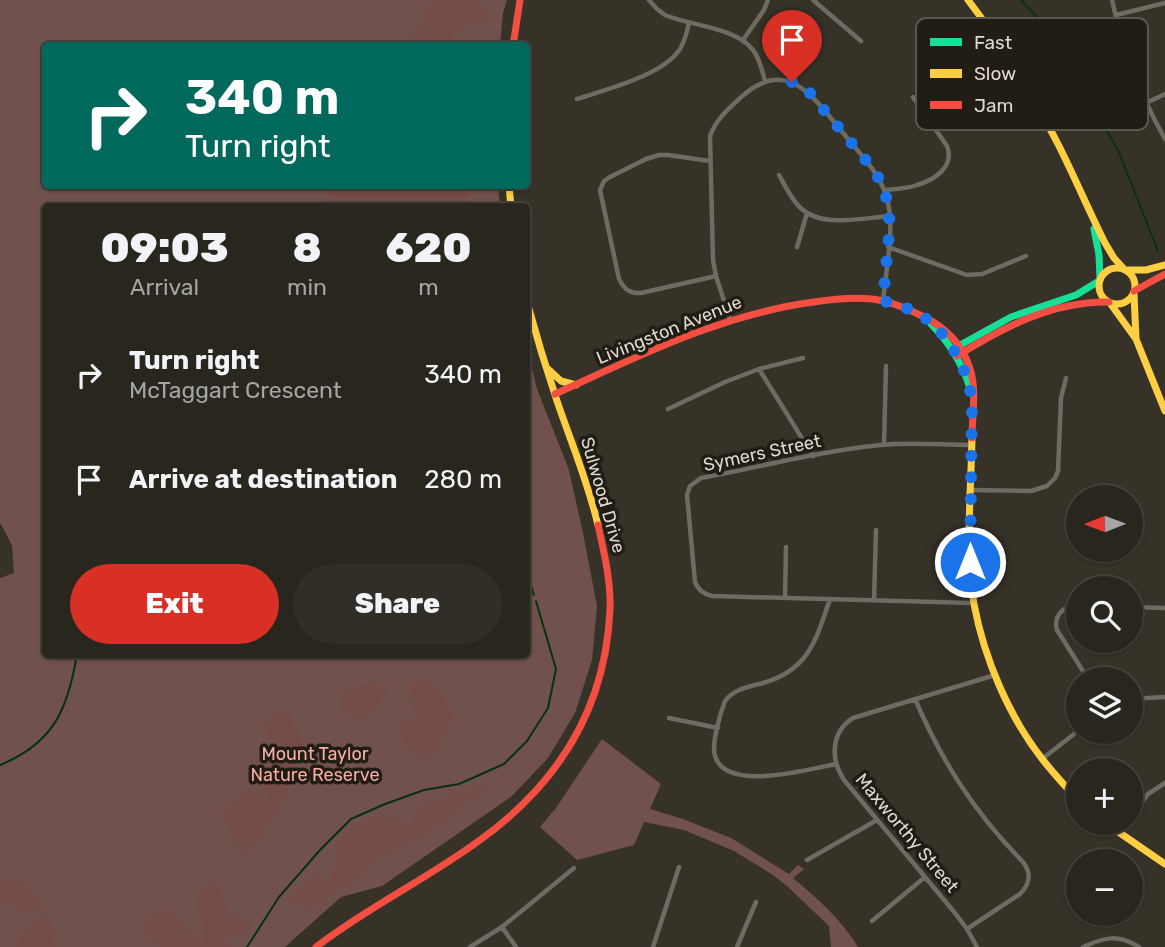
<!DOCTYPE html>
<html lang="en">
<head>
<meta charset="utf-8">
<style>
  body { margin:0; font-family:Rubik,sans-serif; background:#312e27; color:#f1f3f6; height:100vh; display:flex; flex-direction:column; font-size:26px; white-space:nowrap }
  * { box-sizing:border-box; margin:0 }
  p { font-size:23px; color:#a5a5a4 }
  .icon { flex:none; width:38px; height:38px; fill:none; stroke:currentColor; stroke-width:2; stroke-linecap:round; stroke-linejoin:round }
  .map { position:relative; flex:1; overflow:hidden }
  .drawer { position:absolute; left:42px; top:203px; width:488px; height:455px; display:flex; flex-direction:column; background:#29261e; border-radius:7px; box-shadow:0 2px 5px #0004,0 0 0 2px #45433c }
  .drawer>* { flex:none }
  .banner { position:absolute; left:42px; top:42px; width:488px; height:147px; border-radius:7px; box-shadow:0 2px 5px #0004,0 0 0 2px #45433c; background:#00695c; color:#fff; overflow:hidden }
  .needle { width:46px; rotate:269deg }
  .buttons { position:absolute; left:1066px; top:485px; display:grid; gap:14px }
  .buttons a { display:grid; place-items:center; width:77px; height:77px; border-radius:50%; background:#29261e; box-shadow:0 2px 5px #0004,0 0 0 2px #45433c; font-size:35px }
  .pin { position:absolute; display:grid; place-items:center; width:60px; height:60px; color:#fff; margin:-72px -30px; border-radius:50% 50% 50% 0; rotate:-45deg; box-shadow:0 0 7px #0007 }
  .pin .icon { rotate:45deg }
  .me { position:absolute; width:77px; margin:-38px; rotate:0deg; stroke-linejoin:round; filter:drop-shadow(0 0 5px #0008) }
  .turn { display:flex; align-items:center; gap:24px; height:147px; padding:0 28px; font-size:32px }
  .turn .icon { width:91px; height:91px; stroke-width:2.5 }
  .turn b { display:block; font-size:49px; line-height:60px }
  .eta { display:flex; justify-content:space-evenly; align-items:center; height:119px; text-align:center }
  .eta b { font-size:42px; font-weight:800; line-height:49px }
  .button { display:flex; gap:14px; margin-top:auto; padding:14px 28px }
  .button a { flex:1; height:80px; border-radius:42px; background:#d93025; color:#fff; font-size:28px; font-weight:800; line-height:80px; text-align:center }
  .button a+a { background:#312e27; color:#f1f3f6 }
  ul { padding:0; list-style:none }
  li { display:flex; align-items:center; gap:21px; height:105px; padding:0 28px }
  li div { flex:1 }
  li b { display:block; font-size:26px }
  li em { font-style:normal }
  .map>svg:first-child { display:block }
  .green { fill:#71514e }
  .forest { fill:#744c48 }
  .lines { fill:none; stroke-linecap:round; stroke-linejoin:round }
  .stream { stroke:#092f19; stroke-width:2 }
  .street { stroke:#6e6b63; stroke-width:4.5 }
  .fast { stroke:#16e098; stroke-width:7 }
  .slow { stroke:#ffcf43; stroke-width:7 }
  .jam { stroke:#f24e42; stroke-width:7 }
  .route { stroke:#1a73e8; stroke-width:12; stroke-dasharray:0 21.6 }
  .labels { text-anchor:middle; stroke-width:7; stroke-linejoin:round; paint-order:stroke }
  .street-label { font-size:18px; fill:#dfdacf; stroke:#211d15 }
  .park-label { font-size:18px; fill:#f9aba5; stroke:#211d15 }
  .key { fill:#211d15; stroke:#5a564d; stroke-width:2 }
  .key-label { font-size:19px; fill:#dfdacf }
</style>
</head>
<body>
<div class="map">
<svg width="1165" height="947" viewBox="0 0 1165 947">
  <rect width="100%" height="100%" fill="#373228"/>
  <!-- green -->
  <path class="green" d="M0,0H507L503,13L500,45L46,46V186H498L500,206H46V654H527V348L537,389L569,470L583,533L597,606L592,660L575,713L548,758L512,796L382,886L341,897L285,947H0V578L14,573L12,545L0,523Z
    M602,739L661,784L650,809L683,819L731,838L789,874L798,865L804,869L793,878C817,898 842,920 858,947H831L829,926L788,887L773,875L734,851L684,830L644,822L634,845L577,860L540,827L556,808Z"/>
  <!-- forest -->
  <path class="forest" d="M433,0H477L493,23L475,24L454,31V45H408Z
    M332,186H469V206H320Z
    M430,679L441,692L454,716C445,730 439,745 428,759L404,748L399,726L417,715L407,682Z
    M360,684L387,685L381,703L364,724L342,709V695Z
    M285,707L306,749L271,821L245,858L234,841L230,826L221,813L235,804L251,789L268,801L264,785L274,756L264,727Z
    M503,777L414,841L380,855L348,885L309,910L290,904L302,884L315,873L327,885L339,853L331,856C340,842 357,820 376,817C387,815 403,824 413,828L418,805L449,796Z
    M14,877L27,883L40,907L27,913L14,904L0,906V884Z
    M205,882L219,887L228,913L251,924L244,933L224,938L228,947H162L143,926L162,911H169L202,942V923L197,900Z
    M47,914L56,947H20L18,939Z"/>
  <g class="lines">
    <!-- stream -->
    <path class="stream" d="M1021,0L1047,28L1118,150L1158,251
      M527,575L534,595
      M0,765C54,743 68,709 77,654
      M247,947L279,897L320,850L351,819L385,804L424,790L459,784L504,764L527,741L548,708L556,669L536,601"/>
    <!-- street -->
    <path class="street" d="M649,0L657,9L665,15C691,26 735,27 753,50C760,59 762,70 765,81
      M813,0L861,41
      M1112,0C1123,49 1140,95 1165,139
      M1116,15L1165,3
      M743,40L764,10L768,0
      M577,99C607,89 662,76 680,49C685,41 687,32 689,23
      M1146,103L1165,94
      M710,161L668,155H659L646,159L610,177L604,181L600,190L619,279C624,289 630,294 641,293L716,276
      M779,175C784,184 789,194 796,203C817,230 860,218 890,216
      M884,190C895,189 907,189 917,185C935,180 955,166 947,146L913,97
      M797,247L807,213
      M888,247L967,275L982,274L1026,256
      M730,319L716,276L713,260L710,136C716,120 726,111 739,99C787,54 813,97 844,134C859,153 878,171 886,195C896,226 886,268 883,301
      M803,358L759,369L813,456
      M668,409L725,382L759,369
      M884,445L886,366
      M972,445C942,445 911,442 881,445C820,451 761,467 701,478L690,486L687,495L695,582C699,591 704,594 712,596L973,603
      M972,490L1031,491L1047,486L1055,478L1058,471L1061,398L1066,378
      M785,598L786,547
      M830,599C816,640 809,670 763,683C748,687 734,689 725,701C720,714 714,736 714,749C716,796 809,769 836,764
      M874,600L876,530
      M1078,605C1064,606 1053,615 1057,630L1088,679
      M1130,607L1165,608
      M915,699C942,762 975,813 1023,862C1032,874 1030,884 1020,894L967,929
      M1130,699L1165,697
      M669,718L718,728
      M1042,759L1078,731
      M1130,817L1148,794L1165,783
      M1119,833L1127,822
      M807,860L877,820
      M872,921L925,877
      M502,927L574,868
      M470,947L502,927L516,947
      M653,947L679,867
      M737,947L756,902
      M977,947L967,929L955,913L844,780C830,759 831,732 853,718L995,675
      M1083,947C1105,937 1118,934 1139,947"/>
    <!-- fast -->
    <path class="fast" d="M1094,229L1099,255L1100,279
      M931,324C949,342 962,363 970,388
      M953,349L1011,317L1076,295L1099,281"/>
    <!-- slow -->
    <path class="slow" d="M968,0C1003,46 1033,95 1059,146C1075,178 1089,211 1105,243L1114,258L1124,269
      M509,186L511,206
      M1099 286a18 18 0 1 1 36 0a18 18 0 1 1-36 0Z
      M1125,270H1146L1165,265
      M1134,294L1136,338
      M527,302C536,335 546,368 557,401C571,442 588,482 598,525
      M1110,303L1136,339L1165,411
      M548,369L561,381L576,385
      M972,438C971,491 965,552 974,604C984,658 1009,717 1043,760C1054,774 1066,787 1078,800
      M1104,822L1165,864"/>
    <!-- jam -->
    <path class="jam" d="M513,46L520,0
      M1134,291L1165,274
      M957,356C1004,327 1053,301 1109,302
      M555,394C639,356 722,314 814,302C833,299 853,297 872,299C890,301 906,308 922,316C945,327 963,345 970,369C977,389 972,417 972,438
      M316,947C368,907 427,879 480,840C559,783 606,707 610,609C611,581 604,552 598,525"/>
  </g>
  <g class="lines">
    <!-- route -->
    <path class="route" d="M792,82L801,86L809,92L869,164L878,177L886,196L890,224L883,301C895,304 908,308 919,314C949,332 971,373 972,407L970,562"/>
  </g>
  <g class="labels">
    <!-- street labels -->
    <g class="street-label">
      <text transform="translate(669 330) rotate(-22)" y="6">Livingston Avenue</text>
      <text transform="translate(762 453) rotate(-12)" y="6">Symers Street</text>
      <text transform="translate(603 495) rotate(74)" y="6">Sulwood Drive</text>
      <text transform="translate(907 833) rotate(50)" y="6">Maxworthy Street</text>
    </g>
    <!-- park labels -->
    <g class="park-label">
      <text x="315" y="760">Mount Taylor<tspan x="315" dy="21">Nature Reserve</tspan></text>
    </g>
  </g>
  <!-- legend -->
  <rect x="916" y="18" width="232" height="112" rx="10" class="key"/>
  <rect x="930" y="38" width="32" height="8" fill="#16e098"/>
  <rect x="930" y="69" width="32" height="9" fill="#ffcf43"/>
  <rect x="930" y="101" width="32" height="8" fill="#f24e42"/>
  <g class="key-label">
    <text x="974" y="49">Fast</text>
    <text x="974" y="80">Slow</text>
    <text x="974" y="112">Jam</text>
  </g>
</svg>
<div class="buttons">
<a><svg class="needle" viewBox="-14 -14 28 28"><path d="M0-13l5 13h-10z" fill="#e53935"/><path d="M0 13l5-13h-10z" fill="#a5a5a4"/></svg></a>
<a><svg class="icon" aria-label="search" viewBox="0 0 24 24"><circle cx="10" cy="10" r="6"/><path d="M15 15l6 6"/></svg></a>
<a><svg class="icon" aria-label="layers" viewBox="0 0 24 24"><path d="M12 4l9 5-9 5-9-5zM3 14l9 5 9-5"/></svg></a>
<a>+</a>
<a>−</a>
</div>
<div class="pin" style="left:792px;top:82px;background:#d93025"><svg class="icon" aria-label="arrive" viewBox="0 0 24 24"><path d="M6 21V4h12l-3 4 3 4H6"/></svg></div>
<svg class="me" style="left:970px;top:562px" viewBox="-20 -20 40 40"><circle r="17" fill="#1a73e8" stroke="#fff" stroke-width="3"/><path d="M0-11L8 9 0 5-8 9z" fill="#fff"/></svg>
<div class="banner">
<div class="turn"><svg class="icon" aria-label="right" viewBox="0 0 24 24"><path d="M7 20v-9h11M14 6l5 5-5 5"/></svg><div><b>340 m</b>Turn right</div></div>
</div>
<section class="drawer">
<div class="eta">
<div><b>09:03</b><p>Arrival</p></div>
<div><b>8</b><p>min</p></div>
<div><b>620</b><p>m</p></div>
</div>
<ul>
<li><svg class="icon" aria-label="right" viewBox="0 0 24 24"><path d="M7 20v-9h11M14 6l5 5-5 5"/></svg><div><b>Turn right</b><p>McTaggart Crescent</p></div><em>340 m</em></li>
<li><svg class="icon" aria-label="arrive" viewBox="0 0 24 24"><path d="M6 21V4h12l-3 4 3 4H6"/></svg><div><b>Arrive at destination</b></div><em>280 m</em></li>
</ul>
<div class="button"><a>Exit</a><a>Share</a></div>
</section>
</div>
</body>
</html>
